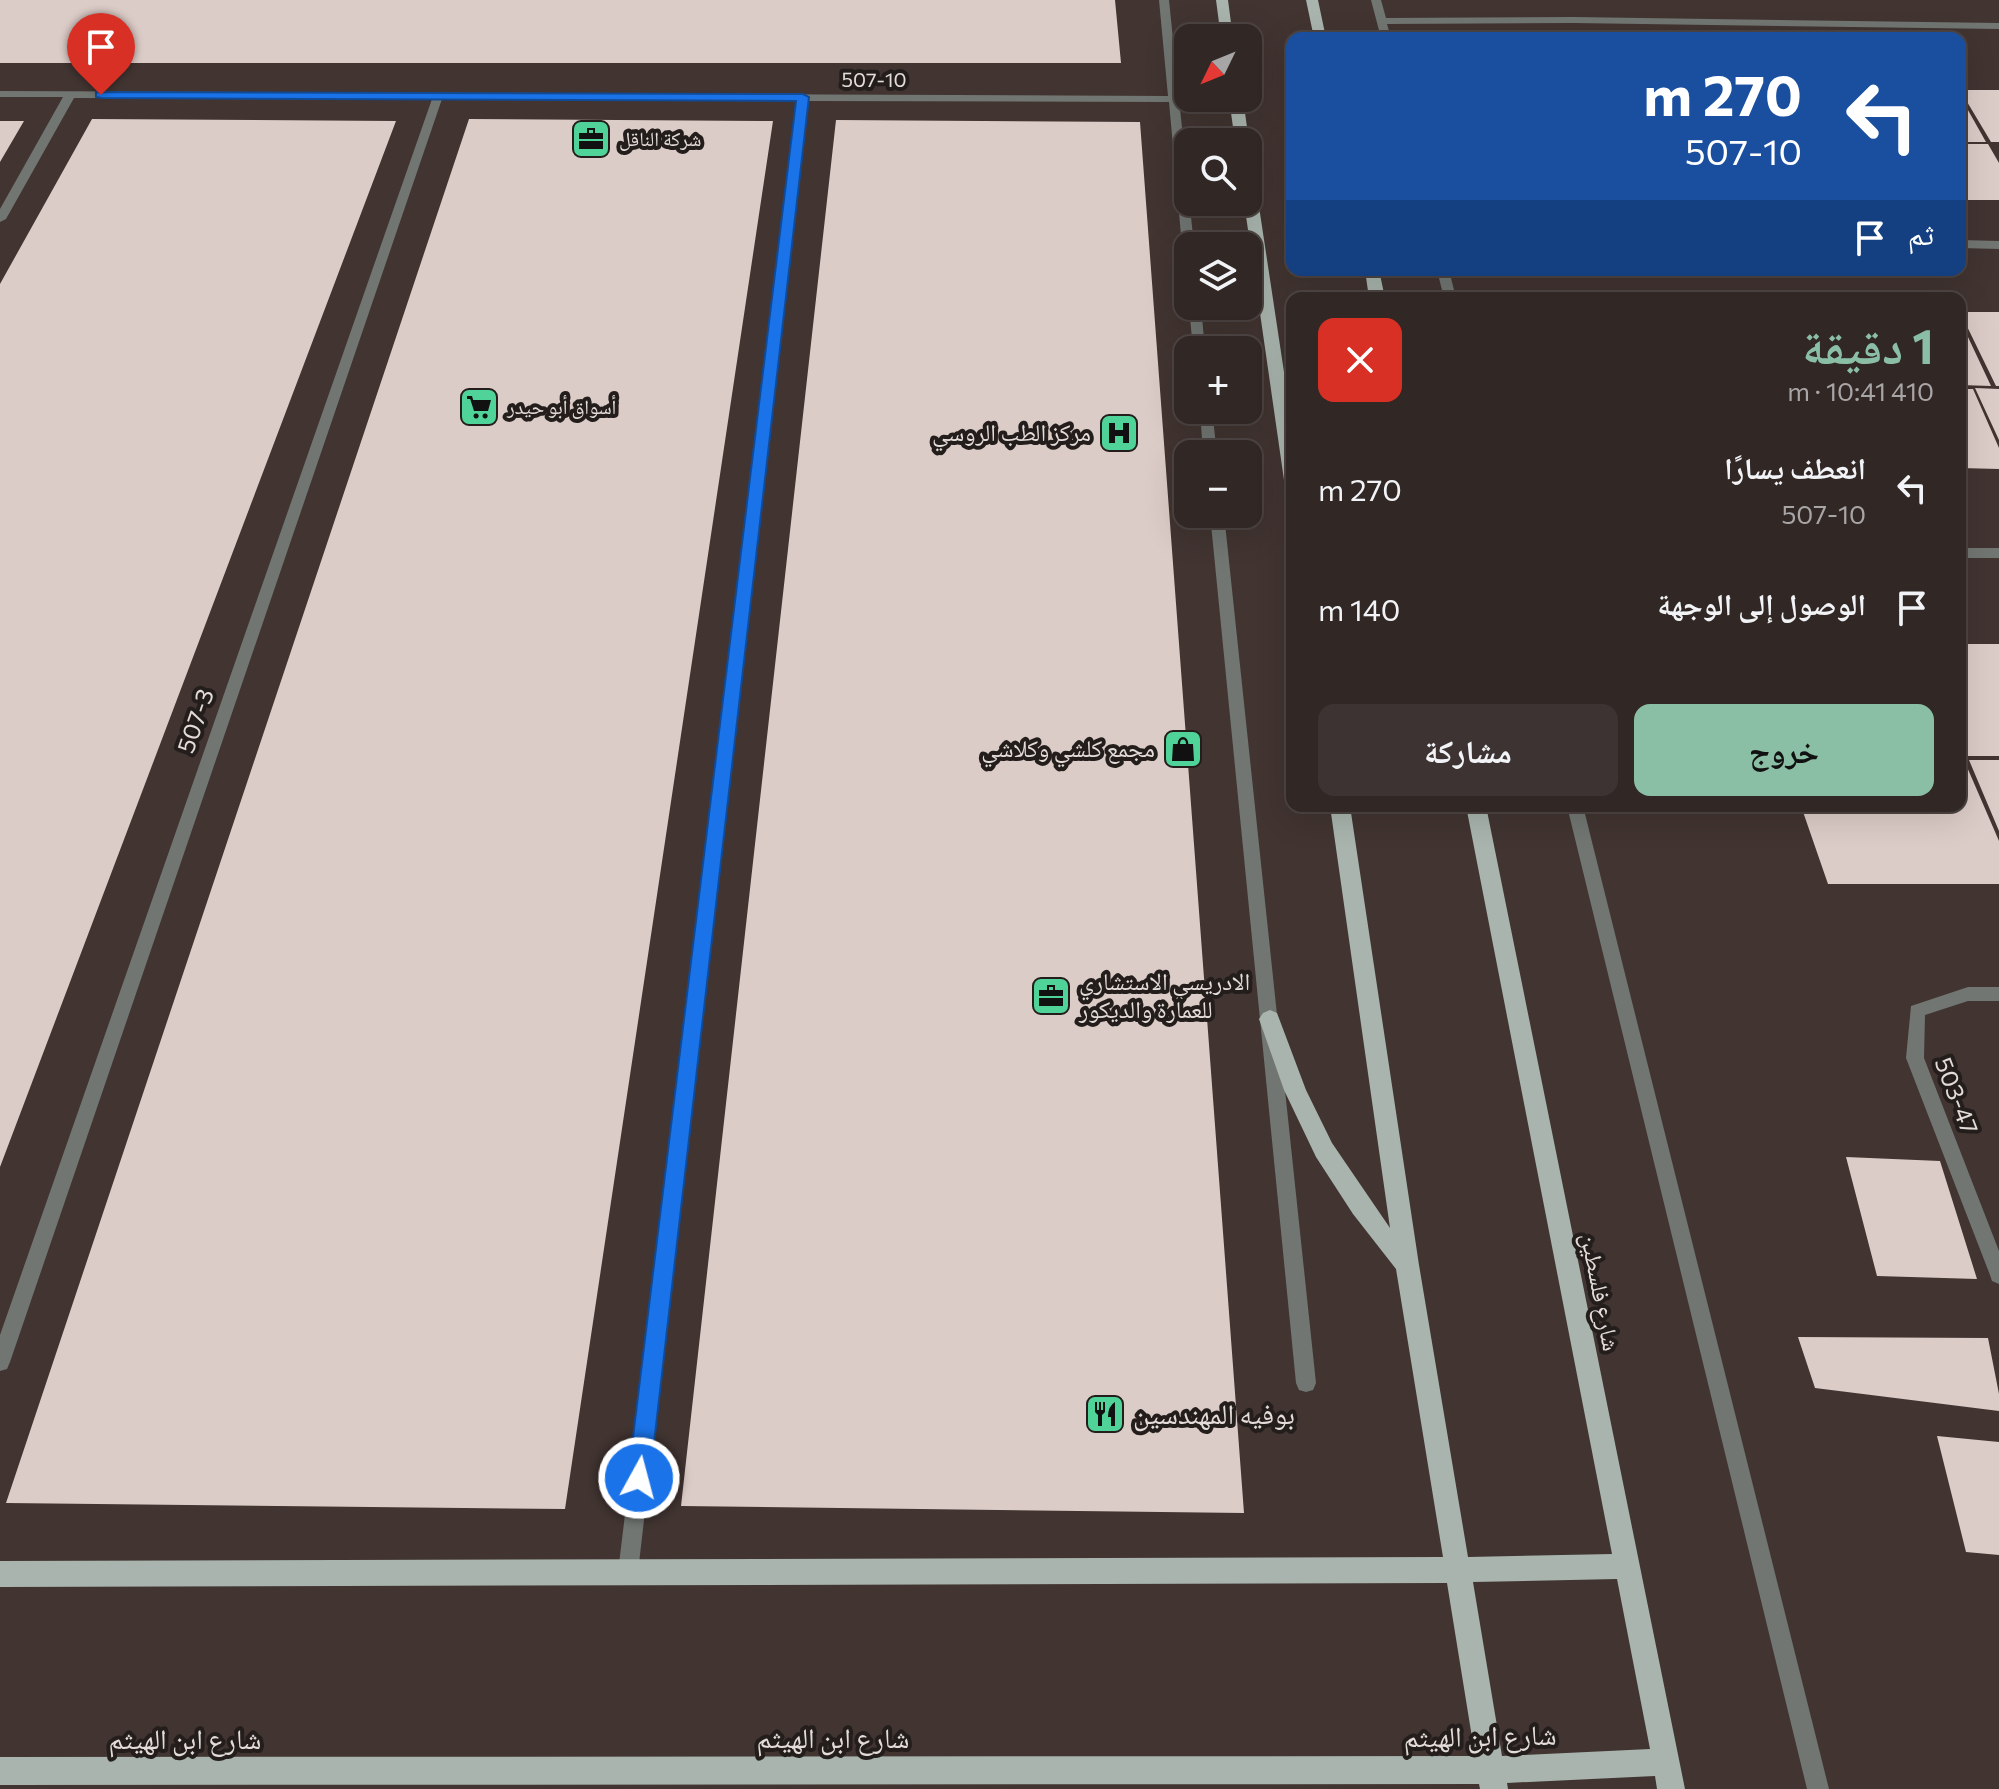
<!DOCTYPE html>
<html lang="ar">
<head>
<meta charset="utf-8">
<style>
  body { margin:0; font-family:Commissioner,"Noto Naskh Arabic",sans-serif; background:#3d3332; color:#f1f3f6; direction:rtl; height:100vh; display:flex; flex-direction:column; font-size:30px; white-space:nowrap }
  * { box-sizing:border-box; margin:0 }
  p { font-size:26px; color:#a8a5a7 }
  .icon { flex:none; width:44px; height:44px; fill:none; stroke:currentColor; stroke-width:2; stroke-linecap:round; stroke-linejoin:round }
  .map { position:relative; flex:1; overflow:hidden; direction:ltr }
  .sheet { position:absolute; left:1286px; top:292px; width:680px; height:520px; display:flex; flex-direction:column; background:#312725; border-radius:16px; box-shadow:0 8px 32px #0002,0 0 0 2px #4c4442; direction:rtl }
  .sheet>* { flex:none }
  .top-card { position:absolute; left:1286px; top:32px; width:680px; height:244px; border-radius:16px; box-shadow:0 8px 32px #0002,0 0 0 2px #4c4442; direction:rtl; background:#1a4fa0; color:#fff; overflow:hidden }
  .needle { width:52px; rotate:227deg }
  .tools { position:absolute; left:1174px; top:24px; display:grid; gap:16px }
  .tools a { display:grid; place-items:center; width:88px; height:88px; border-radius:16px; background:#312725; box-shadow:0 8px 32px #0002,0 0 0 2px #4c4442; font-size:40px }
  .pin { position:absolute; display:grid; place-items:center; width:68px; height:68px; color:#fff; margin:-82px -34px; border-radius:50% 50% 50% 0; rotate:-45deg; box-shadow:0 0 8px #0007 }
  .pin .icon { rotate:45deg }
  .me { position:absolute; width:88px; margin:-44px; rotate:7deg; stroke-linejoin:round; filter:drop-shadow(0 0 6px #0008) }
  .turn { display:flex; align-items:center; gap:28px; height:168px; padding:0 32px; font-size:36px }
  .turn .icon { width:104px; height:104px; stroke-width:2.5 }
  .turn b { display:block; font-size:56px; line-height:68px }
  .then { display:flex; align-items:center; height:76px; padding:0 32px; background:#0003; gap:16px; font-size:30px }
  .round { display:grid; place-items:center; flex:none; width:84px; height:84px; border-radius:16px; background:#3d3332 }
  .summary { display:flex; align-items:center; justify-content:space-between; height:136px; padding:0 32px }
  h1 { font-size:48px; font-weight:700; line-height:60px; color:#8abfa5 }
  .cta { display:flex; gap:16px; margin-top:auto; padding:16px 32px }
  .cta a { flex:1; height:92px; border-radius:16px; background:#8abfa5; color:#111; font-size:32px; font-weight:700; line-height:92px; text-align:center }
  .cta a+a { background:#3d3332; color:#f1f3f6 }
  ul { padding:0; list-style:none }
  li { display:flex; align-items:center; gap:24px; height:120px; padding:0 32px }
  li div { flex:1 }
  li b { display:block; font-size:30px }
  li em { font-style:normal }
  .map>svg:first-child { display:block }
  .building { fill:#dcccc7 }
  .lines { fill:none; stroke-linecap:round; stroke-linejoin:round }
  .minor { fill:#717673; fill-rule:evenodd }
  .primary { fill:#a8b4ad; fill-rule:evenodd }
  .route { fill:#1a73e8; stroke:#114b97; stroke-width:2 }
  .labels { text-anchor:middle; stroke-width:8; stroke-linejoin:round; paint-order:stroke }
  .far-street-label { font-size:20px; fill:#e4dcd9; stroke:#231e1c }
  .far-poi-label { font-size:20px; fill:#e4dcd9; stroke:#231e1c; text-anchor:start }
  .poi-label { font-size:24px; fill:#e4dcd9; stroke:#231e1c; text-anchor:end }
  .street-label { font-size:24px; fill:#e4dcd9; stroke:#231e1c }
  .near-poi-label { font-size:28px; fill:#e4dcd9; stroke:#231e1c; text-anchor:start }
  .near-street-label { font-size:28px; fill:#e4dcd9; stroke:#231e1c }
</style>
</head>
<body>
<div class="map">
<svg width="1999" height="1789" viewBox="0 0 1999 1789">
  <rect width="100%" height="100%" fill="#413431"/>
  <!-- building -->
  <path class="building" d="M0,0H1115L1121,63H0Z
    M1960,90H1999V142H1991Z
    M1960,96L1986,142H1960Z
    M92,119L396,121L0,1167V284Z
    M469,119L773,121L565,1509L6,1503Z
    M836,120L1140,122L1244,1513L681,1506Z
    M0,121H24L0,162Z
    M1960,144H1988L1999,163V200H1960Z
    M1960,312H1999V386H1996Z
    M1960,320L1991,386L1960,385Z
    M1975,388L1999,389V440Z
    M1960,389H1973L1999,448V469L1960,468Z
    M1960,644H1999V756H1960Z
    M1960,760H1964L1999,841V884H1828L1801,806H1960Z
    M1969,760H1999V831Z
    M1846,1157L1940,1161L1977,1279L1877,1276Z
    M1798,1337L1988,1338L1999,1394V1411L1815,1388Z
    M1937,1436L1999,1442V1555L1966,1552Z"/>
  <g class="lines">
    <!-- minor -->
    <path class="minor" d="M1159,0H1169L1194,246H1188V250L1182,246L1169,102L808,101L638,1572L635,1579L628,1582L621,1579L618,1572L797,101L442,99L10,1362L7,1369L0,1371V1335L432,99L74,98L6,219L0,222V209L63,97H0V91L1168,96Z
      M1371,0H1381L1386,18L1573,17L1999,23V29L1573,23L1387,24L1391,38H1381Z
      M1960,240L1999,241V249L1960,248Z
      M1437,270H1449L1456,298H1444Z
      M1189,306H1201L1205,350H1193Z
      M1200,410H1212L1217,454H1203Z
      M1210,514H1224L1316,1383L1313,1390L1306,1392L1299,1390L1296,1383Z
      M1960,548H1999V558H1960Z
      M1567,806H1583L1829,1789H1807Z
      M1968,987H1999V1001H1968L1925,1015L1924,1058L1999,1251V1284L1992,1281L1990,1275L1906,1058L1911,1006Z"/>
    <!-- primary -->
    <path class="primary" d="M1216,0H1228L1233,38H1221Z
      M1306,0H1318L1326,38H1314Z
      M1229,98H1243L1249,142L1248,143L1235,142Z
      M1248,176L1255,180L1292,425V486L1284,480L1244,202H1248Z
      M1365,270H1379L1385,298H1369Z
      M1330,806H1350L1419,1265L1468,1557L1612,1554L1466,806H1486L1685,1789H1657L1655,1776L1507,1783L1508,1789H1480L1479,1784L0,1785V1757L1475,1756L1447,1583L0,1587V1561L1443,1557L1396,1269L1353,1214L1316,1157L1284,1090L1259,1019L1263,1013L1270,1010L1277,1013L1306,1090L1332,1143L1390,1228ZM1617,1579L1650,1749L1502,1756L1473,1582Z"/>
  </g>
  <!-- route -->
  <path class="route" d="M96,92L803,94L809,97L650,1478L647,1486L639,1489L631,1486L628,1478L796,101L101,98L96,97Z"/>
  <!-- icons -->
  <defs>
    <symbol id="office-square" viewBox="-11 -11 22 22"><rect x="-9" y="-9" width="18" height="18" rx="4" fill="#50d398" stroke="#231e1c"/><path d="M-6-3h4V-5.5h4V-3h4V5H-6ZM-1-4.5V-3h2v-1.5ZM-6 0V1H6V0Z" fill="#111"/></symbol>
    <symbol id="supermarket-square" viewBox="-11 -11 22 22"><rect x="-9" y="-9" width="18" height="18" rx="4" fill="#50d398" stroke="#231e1c"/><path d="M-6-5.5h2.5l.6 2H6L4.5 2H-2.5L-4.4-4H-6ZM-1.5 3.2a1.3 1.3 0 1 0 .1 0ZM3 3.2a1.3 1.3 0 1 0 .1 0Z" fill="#111"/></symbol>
    <symbol id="hospital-square" viewBox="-11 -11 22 22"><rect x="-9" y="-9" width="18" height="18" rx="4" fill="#50d398" stroke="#231e1c"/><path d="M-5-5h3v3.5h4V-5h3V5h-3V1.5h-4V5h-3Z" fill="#111"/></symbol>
    <symbol id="shop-square" viewBox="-11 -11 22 22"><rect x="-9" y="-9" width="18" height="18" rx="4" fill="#50d398" stroke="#231e1c"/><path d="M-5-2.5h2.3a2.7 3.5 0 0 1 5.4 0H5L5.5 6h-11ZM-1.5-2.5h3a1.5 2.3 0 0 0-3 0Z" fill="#111"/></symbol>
    <symbol id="restaurant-square" viewBox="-11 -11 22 22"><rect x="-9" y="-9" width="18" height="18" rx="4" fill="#50d398" stroke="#231e1c"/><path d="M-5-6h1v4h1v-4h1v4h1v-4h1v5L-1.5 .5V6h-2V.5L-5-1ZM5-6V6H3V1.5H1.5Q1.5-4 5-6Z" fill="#111"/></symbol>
  </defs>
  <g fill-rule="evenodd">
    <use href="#office-square" x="569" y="117" width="44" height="44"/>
    <use href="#supermarket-square" x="457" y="385" width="44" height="44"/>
    <use href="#hospital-square" x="1097" y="411" width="44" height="44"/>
    <use href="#shop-square" x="1161" y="727" width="44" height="44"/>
    <use href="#office-square" x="1029" y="974" width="44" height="44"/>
    <use href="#restaurant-square" x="1083" y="1392" width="44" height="44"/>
  </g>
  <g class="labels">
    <!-- far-street labels -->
    <g class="far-street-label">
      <text x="874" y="87">507-10</text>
    </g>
    <!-- far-poi labels -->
    <g class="far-poi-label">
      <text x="619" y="146">شركة الناقل</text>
      <text x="507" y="414">أسواق أبو حيدر</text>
    </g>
    <!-- poi labels -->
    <g class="poi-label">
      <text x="1091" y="441">مركز الطب الروسي</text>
      <text x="1155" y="757">مجمع كلشي وكلاشي</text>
      <text x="1079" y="990" text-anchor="start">الادريسي الاستشاري<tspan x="1079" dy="28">للعمارة والديكور</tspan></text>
    </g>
    <!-- street labels -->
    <g class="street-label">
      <text transform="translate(196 721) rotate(-71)" y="8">507-3</text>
      <text transform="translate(1956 1096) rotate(69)" y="8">503-47</text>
      <text transform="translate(1600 1292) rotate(79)" y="8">شارع فلسطين</text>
    </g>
    <!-- near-poi labels -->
    <g class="near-poi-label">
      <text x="1133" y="1424">بوفيه المهندسين</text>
    </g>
    <!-- near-street labels -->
    <g class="near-street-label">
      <text transform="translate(1480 1736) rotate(-1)" y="10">شارع ابن الهيثم</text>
      <text x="833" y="1748">شارع ابن الهيثم</text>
      <text x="185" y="1749">شارع ابن الهيثم</text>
    </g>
  </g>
</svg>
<div class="tools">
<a><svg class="needle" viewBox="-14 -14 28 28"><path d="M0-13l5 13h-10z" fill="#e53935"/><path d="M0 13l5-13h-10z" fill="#a8a5a7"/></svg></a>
<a><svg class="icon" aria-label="search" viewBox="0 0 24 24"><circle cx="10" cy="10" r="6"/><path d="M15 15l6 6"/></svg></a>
<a><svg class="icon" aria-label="layers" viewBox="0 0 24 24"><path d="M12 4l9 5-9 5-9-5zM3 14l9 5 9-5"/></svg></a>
<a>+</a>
<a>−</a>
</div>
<div class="pin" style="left:101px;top:95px;background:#d93025"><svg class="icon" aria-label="arrive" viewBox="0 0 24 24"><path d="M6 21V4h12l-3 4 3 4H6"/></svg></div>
<svg class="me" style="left:639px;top:1478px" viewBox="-20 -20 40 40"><circle r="17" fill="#1a73e8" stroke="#fff" stroke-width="3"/><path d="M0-11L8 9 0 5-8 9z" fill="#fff"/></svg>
<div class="top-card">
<div class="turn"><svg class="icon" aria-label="left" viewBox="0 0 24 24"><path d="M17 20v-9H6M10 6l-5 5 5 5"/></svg><div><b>270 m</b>507-10</div></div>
<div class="then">ثم<svg class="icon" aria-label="arrive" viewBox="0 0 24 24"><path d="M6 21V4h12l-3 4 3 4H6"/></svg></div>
</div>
<section class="sheet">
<div class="summary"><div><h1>1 دقيقة</h1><p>410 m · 10:41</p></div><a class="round" style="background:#d93025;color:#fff"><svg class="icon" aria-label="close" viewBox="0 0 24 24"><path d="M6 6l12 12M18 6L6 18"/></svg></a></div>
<ul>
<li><svg class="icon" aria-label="left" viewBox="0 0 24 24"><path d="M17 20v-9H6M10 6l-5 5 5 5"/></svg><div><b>انعطف يسارًا</b><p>507-10</p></div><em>270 m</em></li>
<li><svg class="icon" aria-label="arrive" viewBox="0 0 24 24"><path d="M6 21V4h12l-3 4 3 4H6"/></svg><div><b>الوصول إلى الوجهة</b></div><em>140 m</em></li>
</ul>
<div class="cta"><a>خروج</a><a>مشاركة</a></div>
</section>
</div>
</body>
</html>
